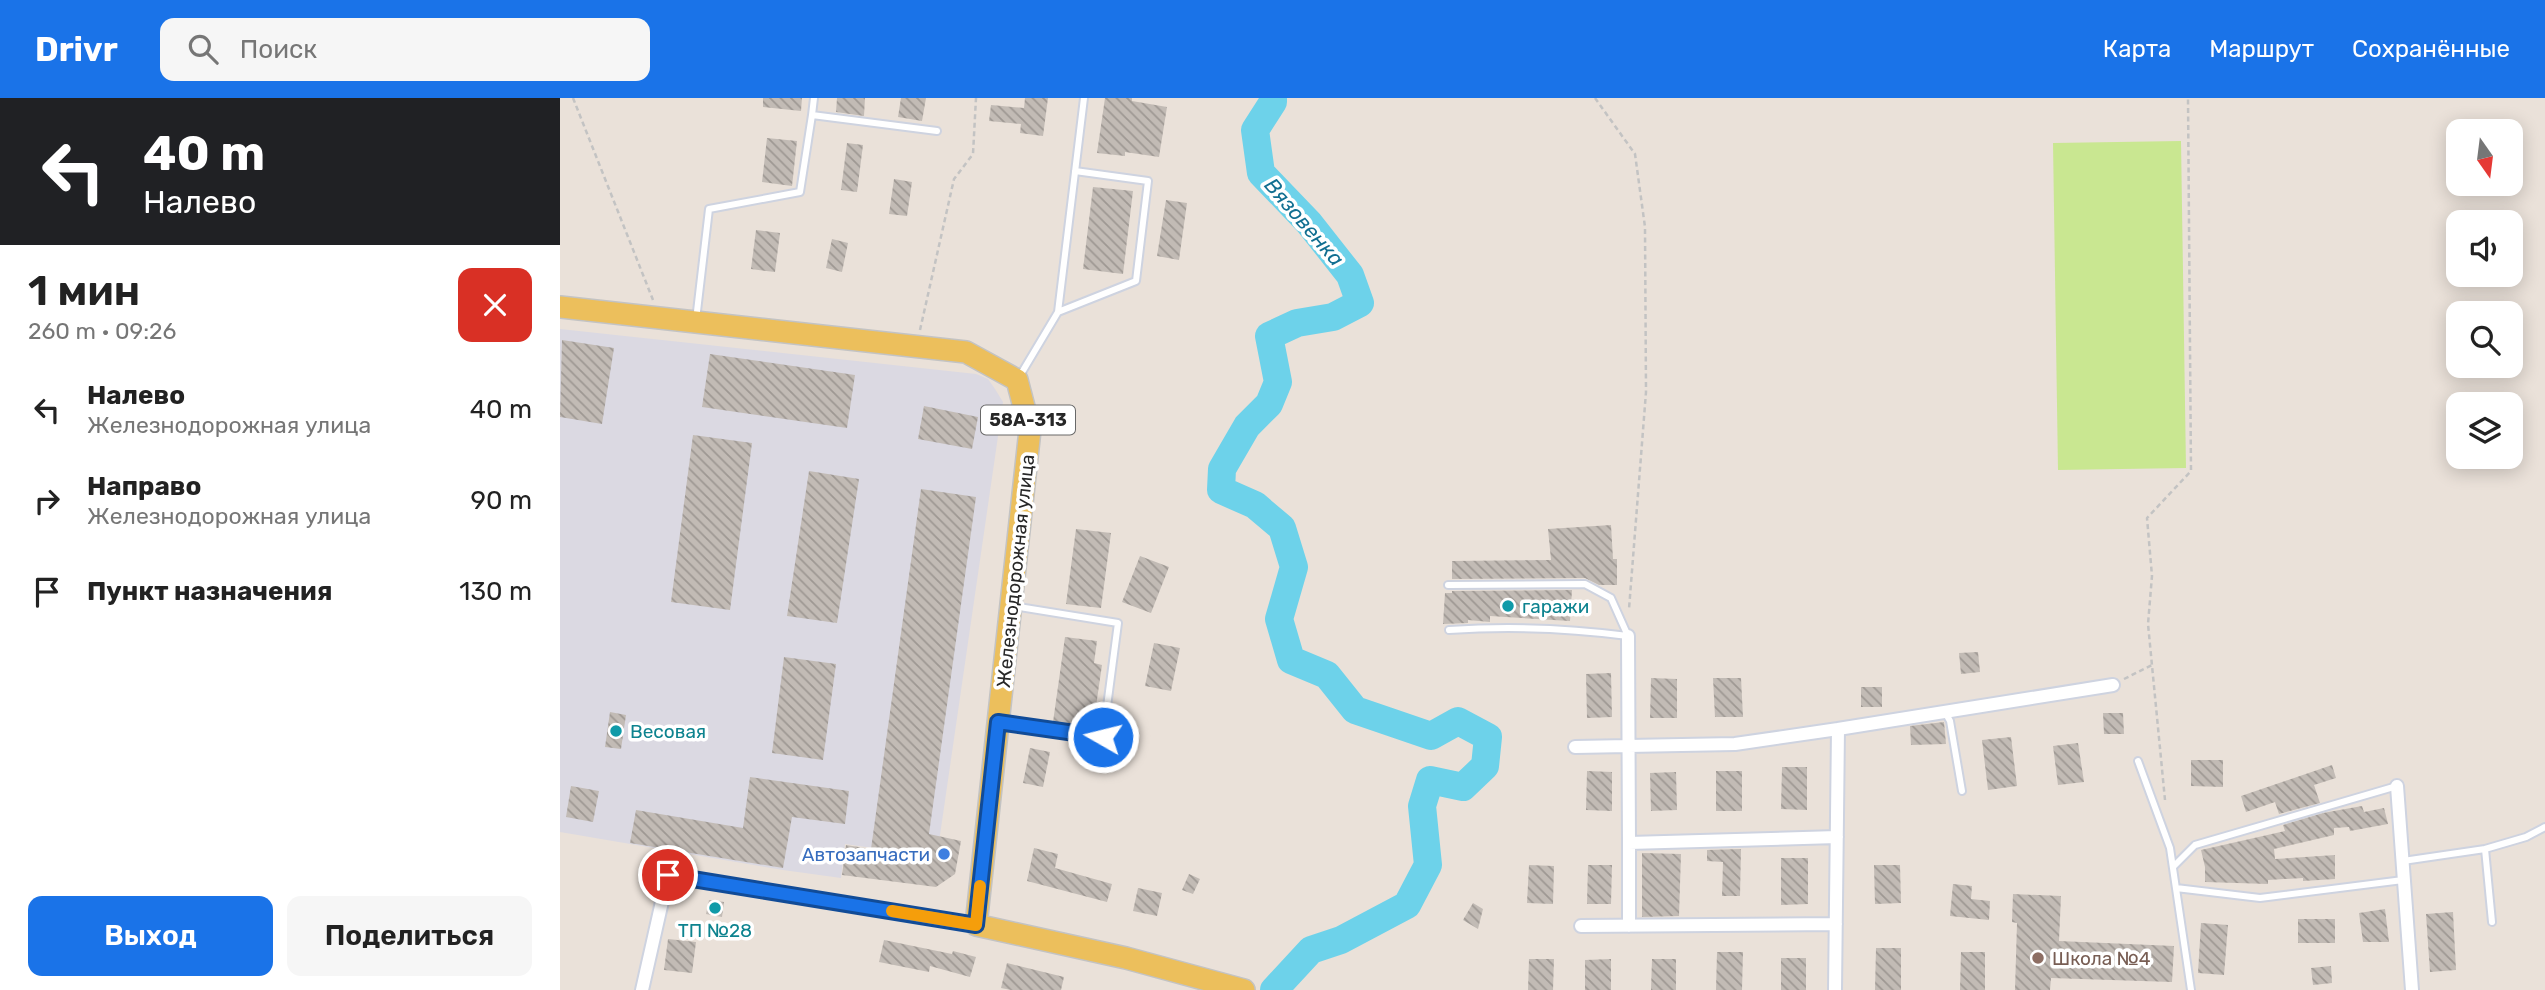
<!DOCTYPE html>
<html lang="ru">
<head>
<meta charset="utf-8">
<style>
  body { margin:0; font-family:Rubik,sans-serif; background:#f6f6f6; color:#222; height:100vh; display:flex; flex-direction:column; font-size:26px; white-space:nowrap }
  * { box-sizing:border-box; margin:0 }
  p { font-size:23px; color:#767676 }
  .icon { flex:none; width:38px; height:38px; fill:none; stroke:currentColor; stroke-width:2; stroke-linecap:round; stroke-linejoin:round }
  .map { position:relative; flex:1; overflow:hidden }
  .panel { display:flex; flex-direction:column; background:#fff; width:560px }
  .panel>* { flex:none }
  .top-card { background:#202124; color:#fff; overflow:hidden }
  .needle { width:46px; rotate:166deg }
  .fabs { position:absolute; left:1886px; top:21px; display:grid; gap:14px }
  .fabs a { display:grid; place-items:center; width:77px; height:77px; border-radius:14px; background:#fff; box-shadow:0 4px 18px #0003; font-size:35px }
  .pin { position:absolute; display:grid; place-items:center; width:60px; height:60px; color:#fff; margin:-30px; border:4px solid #fff; border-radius:50%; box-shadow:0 2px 7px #0007 }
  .me { position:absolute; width:77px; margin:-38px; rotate:278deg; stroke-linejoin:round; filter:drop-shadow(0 0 5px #0008) }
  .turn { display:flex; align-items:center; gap:24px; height:147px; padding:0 28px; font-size:32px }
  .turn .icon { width:91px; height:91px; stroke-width:2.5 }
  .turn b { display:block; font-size:49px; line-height:60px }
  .round { display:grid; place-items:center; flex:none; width:74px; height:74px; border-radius:14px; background:#f6f6f6 }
  .summary { display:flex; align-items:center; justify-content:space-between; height:119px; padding:0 28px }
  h1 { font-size:42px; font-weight:600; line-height:52px }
  .button { display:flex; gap:14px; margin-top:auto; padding:14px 28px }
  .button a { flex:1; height:80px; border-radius:14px; background:#1a73e8; color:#fff; font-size:28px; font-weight:600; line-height:80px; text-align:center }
  .button a+a { background:#f6f6f6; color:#222 }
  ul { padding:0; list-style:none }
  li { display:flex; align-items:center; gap:21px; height:91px; padding:0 28px }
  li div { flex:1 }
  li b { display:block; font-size:26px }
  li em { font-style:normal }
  header { display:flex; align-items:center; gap:42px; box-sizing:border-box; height:98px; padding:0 35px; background:#1a73e8; color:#fff }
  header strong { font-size:33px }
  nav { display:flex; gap:38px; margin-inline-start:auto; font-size:24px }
  .search { width:490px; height:63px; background:#f6f6f6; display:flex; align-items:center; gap:18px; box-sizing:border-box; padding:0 24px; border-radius:14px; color:#767676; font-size:26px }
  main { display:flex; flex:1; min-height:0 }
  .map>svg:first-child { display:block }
  .industrial { fill:#dbd9e2 }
  .pitch { fill:#c9e791 }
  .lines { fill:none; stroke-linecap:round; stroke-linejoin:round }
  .river { stroke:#6dd2ea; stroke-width:28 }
  .building { fill:url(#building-back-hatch) }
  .service-casing { stroke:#ced3e0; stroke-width:10 }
  .minor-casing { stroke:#ced3e0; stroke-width:16 }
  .primary-casing { stroke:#c3c3c3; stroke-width:24 }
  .path { stroke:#c3c3c3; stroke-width:2.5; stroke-dasharray:5 3.5; stroke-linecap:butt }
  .service { stroke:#fff; stroke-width:6 }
  .minor { stroke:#fff; stroke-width:12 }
  .primary { stroke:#ecbf5c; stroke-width:21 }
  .route-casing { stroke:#114b97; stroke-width:18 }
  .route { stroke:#1a73e8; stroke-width:12 }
  .slow { stroke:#f59e0b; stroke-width:12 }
  .culture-dot { fill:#0f9aa8; stroke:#fff; stroke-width:2.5 }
  .shop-dot { fill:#3f7fe0; stroke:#fff; stroke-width:2.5 }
  .education-dot { fill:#8d6e63; stroke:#fff; stroke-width:2.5 }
  .labels { text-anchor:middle; stroke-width:7; stroke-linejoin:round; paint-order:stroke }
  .shield { fill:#fff; stroke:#686868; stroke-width:2 }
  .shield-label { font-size:18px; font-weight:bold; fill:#272727 }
  .street-label { font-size:19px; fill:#272727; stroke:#fff }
  .culture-label { font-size:19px; fill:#0d838f; stroke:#fff; text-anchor:start }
  .shop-label { font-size:19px; fill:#366cbe; stroke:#fff; text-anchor:end }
  .education-label { font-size:19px; fill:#785e54; stroke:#fff; text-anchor:start }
  .water-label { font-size:21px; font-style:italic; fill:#116f91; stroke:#fff }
</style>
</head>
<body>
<header>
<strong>Drivr</strong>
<div class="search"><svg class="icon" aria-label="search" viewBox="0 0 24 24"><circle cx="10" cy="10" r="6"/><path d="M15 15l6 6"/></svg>Поиск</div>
<nav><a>Карта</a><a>Маршрут</a><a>Сохранённые</a></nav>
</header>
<main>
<section class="panel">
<div class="top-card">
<div class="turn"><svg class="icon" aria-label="left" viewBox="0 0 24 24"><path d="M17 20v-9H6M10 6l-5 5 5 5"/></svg><div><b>40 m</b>Налево</div></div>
</div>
<div class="summary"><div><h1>1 мин</h1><p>260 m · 09:26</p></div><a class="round" style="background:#d93025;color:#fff"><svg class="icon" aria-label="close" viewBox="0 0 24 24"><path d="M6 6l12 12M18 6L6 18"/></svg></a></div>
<ul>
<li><svg class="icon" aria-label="left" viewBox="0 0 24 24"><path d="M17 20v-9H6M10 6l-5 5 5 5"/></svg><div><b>Налево</b><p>Железнодорожная улица</p></div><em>40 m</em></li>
<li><svg class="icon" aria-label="right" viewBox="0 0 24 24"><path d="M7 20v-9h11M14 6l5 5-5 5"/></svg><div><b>Направо</b><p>Железнодорожная улица</p></div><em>90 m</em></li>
<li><svg class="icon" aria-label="arrive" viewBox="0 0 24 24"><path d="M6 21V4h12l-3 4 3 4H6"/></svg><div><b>Пункт назначения</b></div><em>130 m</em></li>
</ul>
<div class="button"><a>Выход</a><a>Поделиться</a></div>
</section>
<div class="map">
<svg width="1985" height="892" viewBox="0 0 1985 892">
  <defs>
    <pattern id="building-back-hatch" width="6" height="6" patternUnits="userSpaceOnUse" patternTransform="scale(1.75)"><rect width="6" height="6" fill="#c2bbb5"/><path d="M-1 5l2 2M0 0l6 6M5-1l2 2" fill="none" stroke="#9e9893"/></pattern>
  </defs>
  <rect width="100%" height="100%" fill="#eae1d9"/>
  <!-- industrial -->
  <path class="industrial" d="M0,231L416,276L428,281L435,291L443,304L380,737L374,759L285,746L281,780L223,772L0,734Z"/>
  <!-- pitch -->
  <path class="pitch" d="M1621,43L1626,370L1498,372L1493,45Z"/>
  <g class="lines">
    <!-- river -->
    <path class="river" d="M713,0V4L695,32L701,75L749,125L790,177L800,205L773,219L737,225L709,238L718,284L709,306L687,328L662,371L661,392L695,407L722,430L734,469L719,521L731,562L767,577L795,612L871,638L898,623L928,639L925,668L903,689L870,682L862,708L868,767L847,807L781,842L751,852L714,892"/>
  </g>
  <!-- building -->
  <path class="building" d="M203,0H242L241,13L203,9Z
    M277,0H305L304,18L276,14Z
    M341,0H366L362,23L338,19Z
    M465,0H488L483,38L460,35L461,26L429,23L431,7L464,10Z
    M545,0H572V3L607,9L599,59L565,54V58L537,55Z
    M207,40L237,43L232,88L202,84Z
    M287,45L303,47L297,94L281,92Z
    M334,81L352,84L347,118L329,116Z
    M533,89L573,93L563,176L523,171Z
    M606,102L627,105L619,162L597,158Z
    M196,132L220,135L215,174L191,171Z
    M272,141L288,145L282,174L266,170Z
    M2,242L54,250L42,326L0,319Z
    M150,256L295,277L287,330L142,309Z
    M364,308L418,319L412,351L358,341Z
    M133,337L192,345L170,512L111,504Z
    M249,373L299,381L277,525L227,518Z
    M361,391L416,399L369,736L401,743L395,776L376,789L282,777L286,747L311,751Z
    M1051,427L1053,461H1057V487H1039L1025,480L892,481V463L991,462L988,431Z
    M516,431L551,435L541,510L506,506Z
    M580,458L609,469L591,515L562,504Z
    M1012,492L1010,523L930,518V524L908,522V525L883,526L885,495H892V493Z
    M505,539L537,543L534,565L542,567L533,629L493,624Z
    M594,545L620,550L611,593L585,588Z
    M1418,554L1420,574L1401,576L1399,555Z
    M224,559L276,566L263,662L212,655Z
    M1051,575L1052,619L1027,620L1026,576Z
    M1091,580L1117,581V620H1090Z
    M1153,580H1181L1183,619H1155Z
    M1301,589H1322V609H1301Z
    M50,614L66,617L61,651L45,649Z
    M1543,615H1563L1564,636H1544Z
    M1384,624L1386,646L1351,647L1350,628Z
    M1451,639L1457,688L1428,692L1422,642Z
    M1518,645L1524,684L1498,687L1493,648Z
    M470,650L490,654L483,689L463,685Z
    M1631,662H1663V689L1631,688Z
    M1772,667L1776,680L1754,687L1760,705L1719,716L1715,704L1686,714L1681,698Z
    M1222,669H1247V712L1221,711Z
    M1027,673L1052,674V713L1026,712Z
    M1156,673H1182V713H1156Z
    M1116,674L1117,712L1091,713L1090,675Z
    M190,679L289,693L285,726L232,719L223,770L70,745L76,712L183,730Z
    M11,688L39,693L33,724L6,719Z
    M1802,708L1804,714L1824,710L1828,726L1790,733L1789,729L1774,730V737L1714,751L1715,761L1775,757V781L1743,783V780L1708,782V786L1645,784V769L1641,752L1725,733L1723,727L1763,715Z
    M474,750L498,756L495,770L552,786L547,804L467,783Z
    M1181,751L1180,798H1162L1163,764L1147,763V752Z
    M1082,755L1121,756L1119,818L1082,819Z
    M1221,760H1248V806L1221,807Z
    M969,767L994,768L993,806L967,805Z
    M1028,767H1052L1051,806H1027Z
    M1314,767H1340L1341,805L1315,806Z
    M629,776L640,781L633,796L622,792Z
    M1393,786L1412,788L1411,801L1430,803L1429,822L1390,818Z
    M578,790L602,795L597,818L573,813Z
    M1453,796L1501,798L1499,843L1614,848L1612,884L1491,880L1490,892H1455L1457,825L1452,824Z
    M149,802L164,804L162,819L146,816Z
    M913,805L923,811L918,831L903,822Z
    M1825,811L1829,844H1803L1799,815Z
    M1893,814L1896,872L1870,874L1866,816Z
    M1738,821H1775V845H1738Z
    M1641,825L1668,827L1664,877L1638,875Z
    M108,841L136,844L132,875L104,872Z
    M324,842L392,856L393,853L416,859L410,879L370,868L369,874L319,864Z
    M1316,850H1341V892H1315Z
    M1157,854H1183L1182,892H1156Z
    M1401,854H1425V892H1400Z
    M1221,860H1246V892H1221Z
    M969,861H994L993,892H968Z
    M1051,861V892H1025V862Z
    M1092,861H1116V892H1091Z
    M447,865L504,879L501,892H451L441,890Z
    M1771,868L1772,885L1753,887L1751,870Z"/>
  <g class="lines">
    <defs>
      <path id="service" d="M252,17L254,0
        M498,214L524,0
        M136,222L149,111L240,94L252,17L377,33
        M458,281L498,214L576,183L588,83L515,73
        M888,487L1025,486L1051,500L1068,538
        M889,532C949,528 1008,530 1068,538
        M1385,614L1390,623L1402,693
        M441,625L543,639L558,525L453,508
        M1578,663L1610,750L1631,892
        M1925,751L1966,739L1985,729
        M1843,763L1925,751L1932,824
        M1613,769L1635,747L1837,688
        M1616,790L1700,800L1843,782"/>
      <path id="minor" d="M1068,538L1069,745
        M1278,631L1553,587
        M1015,649L1175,646L1278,631L1275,892
        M1837,688L1852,892
        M1021,828L1276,826
        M1069,828V745L1277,739
        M82,892L108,777L416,827"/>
      <path id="primary" d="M0,209L406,254L457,282L470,332L416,827L566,860L684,892"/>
    </defs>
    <!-- service casing -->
    <use href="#service" class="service-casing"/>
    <!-- minor casing -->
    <use href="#minor" class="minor-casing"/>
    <!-- primary casing -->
    <use href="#primary" class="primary-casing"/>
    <!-- path -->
    <path class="path" d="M13,0L93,202
      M1035,0L1075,56L1085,129L1086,294L1069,511
      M360,232L394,81L413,56L416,0
      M1564,581L1592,567
      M1605,702L1588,526L1592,478L1587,420L1631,373L1628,0"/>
    <!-- service -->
    <use href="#service" class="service"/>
    <!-- minor -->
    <use href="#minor" class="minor"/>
    <!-- primary -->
    <use href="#primary" class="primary"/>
  </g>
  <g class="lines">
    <defs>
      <path id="route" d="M108,777L416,827L438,624L543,639"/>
    </defs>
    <!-- route casing -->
    <use href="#route" class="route-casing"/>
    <!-- route -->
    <use href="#route" class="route"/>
    <!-- slow -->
    <path class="slow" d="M332,813L416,827L420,788"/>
  </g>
  <!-- markers -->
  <g class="culture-dot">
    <circle cx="948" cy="508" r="7"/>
    <circle cx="56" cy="633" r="7"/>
    <circle cx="155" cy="810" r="7"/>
  </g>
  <circle class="shop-dot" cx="384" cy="756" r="7"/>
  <circle class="education-dot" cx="1478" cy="860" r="7"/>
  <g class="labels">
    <!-- shield labels -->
    <rect class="shield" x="421" y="307.5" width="94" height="29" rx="5"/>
    <g class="shield-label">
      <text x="468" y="328">58А-313</text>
    </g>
    <!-- street labels -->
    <g class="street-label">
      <text transform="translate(455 473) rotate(-84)" y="7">Железнодорожная улица</text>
    </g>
    <!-- culture labels -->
    <g class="culture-label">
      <text x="962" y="515">гаражи</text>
      <text x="70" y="640">Весовая</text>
      <text x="155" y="839" text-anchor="middle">ТП №28</text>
    </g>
    <!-- shop labels -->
    <g class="shop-label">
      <text x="370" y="763">Автозапчасти</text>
    </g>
    <!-- education labels -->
    <g class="education-label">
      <text x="1492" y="867">Школа №4</text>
    </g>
    <!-- water labels -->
    <g class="water-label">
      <text transform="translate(744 124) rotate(49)" y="7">Вязовенка</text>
    </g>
  </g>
</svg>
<div class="fabs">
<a><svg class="needle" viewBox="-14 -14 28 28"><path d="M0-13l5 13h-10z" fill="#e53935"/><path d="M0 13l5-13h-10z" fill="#767676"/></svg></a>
<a><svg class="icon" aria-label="sound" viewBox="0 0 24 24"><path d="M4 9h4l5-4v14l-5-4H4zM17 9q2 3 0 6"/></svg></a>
<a><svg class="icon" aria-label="search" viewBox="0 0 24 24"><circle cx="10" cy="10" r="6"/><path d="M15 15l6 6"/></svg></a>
<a><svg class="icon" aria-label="layers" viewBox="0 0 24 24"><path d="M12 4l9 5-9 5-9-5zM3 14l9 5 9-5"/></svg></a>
</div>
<div class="pin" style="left:108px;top:777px;background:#d93025"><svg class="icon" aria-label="arrive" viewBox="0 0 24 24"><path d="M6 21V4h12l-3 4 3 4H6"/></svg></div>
<svg class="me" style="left:543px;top:639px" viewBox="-20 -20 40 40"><circle r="17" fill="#1a73e8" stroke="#fff" stroke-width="3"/><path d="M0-11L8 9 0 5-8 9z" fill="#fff"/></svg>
</div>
</main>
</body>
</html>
